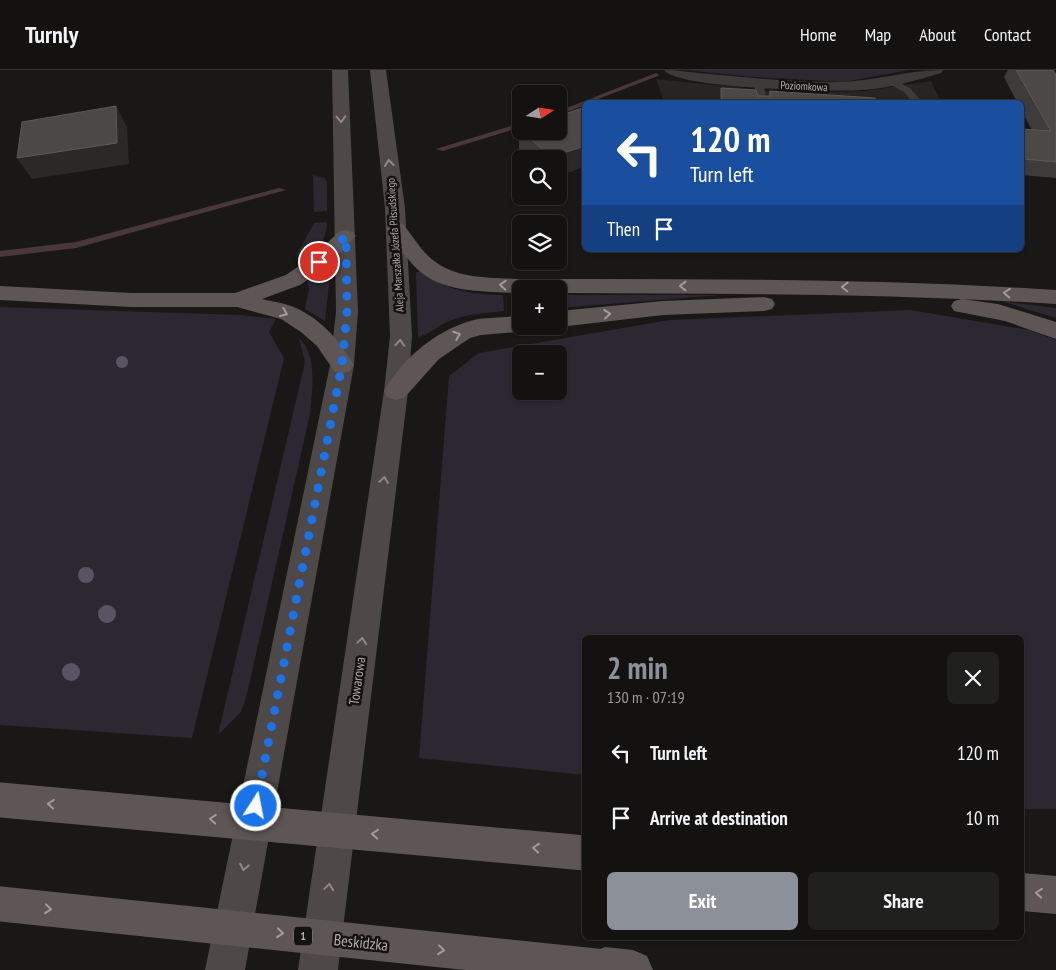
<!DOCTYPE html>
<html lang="en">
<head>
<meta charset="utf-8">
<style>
  body { margin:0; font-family:"PT Sans Narrow",sans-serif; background:#20201f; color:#f1f3f6; height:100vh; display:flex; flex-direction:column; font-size:19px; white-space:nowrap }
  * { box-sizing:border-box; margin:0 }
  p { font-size:16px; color:#9d9e9f }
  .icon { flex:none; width:28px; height:28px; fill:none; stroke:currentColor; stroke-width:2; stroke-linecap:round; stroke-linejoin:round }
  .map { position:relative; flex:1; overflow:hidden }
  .sheet { position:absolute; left:582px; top:565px; width:442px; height:305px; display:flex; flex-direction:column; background:#131211; border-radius:8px; box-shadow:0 1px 4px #0004,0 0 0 1px #323231 }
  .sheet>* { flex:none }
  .guide { position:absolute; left:582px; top:30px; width:442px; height:152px; border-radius:8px; box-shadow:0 1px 4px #0004,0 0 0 1px #323231; background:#1a4fa0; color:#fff; overflow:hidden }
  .needle { width:32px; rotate:78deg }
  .buttons { position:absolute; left:512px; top:15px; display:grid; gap:10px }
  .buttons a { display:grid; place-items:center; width:55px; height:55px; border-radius:8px; background:#131211; box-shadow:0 1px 4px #0004,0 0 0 1px #323231; font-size:25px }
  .pin { position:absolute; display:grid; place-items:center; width:42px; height:42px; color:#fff; margin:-21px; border:2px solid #fff; border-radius:50%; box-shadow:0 1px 5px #0007 }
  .me { position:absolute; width:55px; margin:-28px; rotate:11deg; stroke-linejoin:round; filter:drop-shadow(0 0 4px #0008) }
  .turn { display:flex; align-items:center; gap:18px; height:105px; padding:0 25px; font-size:22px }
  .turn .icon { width:65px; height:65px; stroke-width:2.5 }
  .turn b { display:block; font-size:35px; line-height:42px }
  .then { display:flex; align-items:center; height:48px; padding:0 25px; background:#0003; gap:10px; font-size:19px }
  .round { display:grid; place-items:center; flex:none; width:52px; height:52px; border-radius:8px; background:#20201f }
  .summary { display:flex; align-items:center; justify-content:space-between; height:85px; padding:0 25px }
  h1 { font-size:30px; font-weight:800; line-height:38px; color:#8c9099 }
  .button { display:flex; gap:10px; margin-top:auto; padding:10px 25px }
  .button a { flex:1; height:58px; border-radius:8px; background:#8c9099; color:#fff; font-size:20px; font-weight:800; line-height:58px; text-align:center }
  .button a+a { background:#20201f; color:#f1f3f6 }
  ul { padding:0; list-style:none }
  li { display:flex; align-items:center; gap:15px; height:65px; padding:0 25px }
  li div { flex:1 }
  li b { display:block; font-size:19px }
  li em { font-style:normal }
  header { display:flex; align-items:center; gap:30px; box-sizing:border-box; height:70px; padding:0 25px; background:#131211; border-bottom:1px solid #323231 }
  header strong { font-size:24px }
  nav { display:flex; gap:28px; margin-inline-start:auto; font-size:18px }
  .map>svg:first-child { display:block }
  .built { fill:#262523 }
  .green { fill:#2c2831; fill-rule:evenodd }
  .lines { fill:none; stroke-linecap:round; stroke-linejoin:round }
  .stream { fill:#49373a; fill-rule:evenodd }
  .service { fill:#3e3a39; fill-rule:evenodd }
  .minor { fill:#3e3a39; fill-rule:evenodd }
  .secondary { fill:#4e4847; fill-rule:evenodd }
  .primary { fill:#5d5655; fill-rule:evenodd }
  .primary-bridge { stroke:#5d5655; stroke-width:35 }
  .tree { fill:#5a5363 }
  .wall { fill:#3e3c3a }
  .shaded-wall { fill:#2a2927 }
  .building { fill:#4b4846; stroke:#5c5856 }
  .oneway { stroke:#938887 }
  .oneway2 { stroke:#a69a99 }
  .route { stroke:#1a73e8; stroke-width:9; stroke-dasharray:0 16.2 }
  .labels { text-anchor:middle; stroke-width:5; stroke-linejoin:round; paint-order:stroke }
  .far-street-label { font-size:11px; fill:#b8abaa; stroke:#141312 }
  .shield { fill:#141312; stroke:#877d7c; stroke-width:1 }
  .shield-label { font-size:12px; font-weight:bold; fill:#b8abaa }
  .street-label { font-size:14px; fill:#b8abaa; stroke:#141312 }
  .near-street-label { font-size:16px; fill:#b8abaa; stroke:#141312 }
</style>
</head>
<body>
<header>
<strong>Turnly</strong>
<nav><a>Home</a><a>Map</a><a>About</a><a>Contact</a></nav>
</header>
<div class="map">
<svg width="1056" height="900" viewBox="0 0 1056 900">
  <rect width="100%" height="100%" fill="#191817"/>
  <!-- built -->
  <path class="built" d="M656,9L789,23L865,21L931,11L941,32H664Z"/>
  <!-- green -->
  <path class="green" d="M685,0H909L843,12L753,7Z
    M313,105L324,108L327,112V141L314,142Z
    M327,152C327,171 317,182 302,192L297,184L314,153Z
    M331,195L325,251L305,239L309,219L307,211Z
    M416,202H420C452,221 466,224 503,225L504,241C486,243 466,244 449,251C438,256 430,264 418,267Z
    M559,225H721L559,238Z
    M1001,231L1056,238V248Z
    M0,237L241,245L276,249L269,262L284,288L192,668L0,655Z
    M911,240L1029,260L1056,270V739H1023L1022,568H585V705L419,688L449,306L479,283L669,250ZM521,284H559V321H521Z
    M299,268C318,285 312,322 310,344L247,624L241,642L218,665L305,292Z"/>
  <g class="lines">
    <!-- stream -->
    <path class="stream" d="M656,3L659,5L658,6L590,32H585V35L559,45V41Z
      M521,53V57L443,81L436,79Z
      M279,118L286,120L76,178L0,187V181L76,172Z"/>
    <!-- service -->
    <path class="service" d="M892,9L910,18L922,32H912L904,22L889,14L887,12Z
      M759,10L764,13L766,32H756L754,13Z"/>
    <!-- minor -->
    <path class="minor" d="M664,0C680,0 694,3 710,4C753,8 797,13 840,12C875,11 908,0 943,0L941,3C915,11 889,18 863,20C835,22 677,19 664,0Z"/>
    <!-- secondary -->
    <path class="secondary" d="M332,0H348L358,242L354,295L245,900H205L330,295L336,242Z
      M370,0H386L405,138L412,266L408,321L338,900H298L384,321L390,266L385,138Z"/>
    <!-- primary -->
    <path class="primary" d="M396,152L403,154C412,165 421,181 433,190C457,209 486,207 515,209C696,209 876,208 1056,220V234C890,223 725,224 559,223V219H521V223H515C483,221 441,223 416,198C405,187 395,171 386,158L389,154Z
      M346,160L353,162L356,166L326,197L300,215L262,229C273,232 286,233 296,238C322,250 340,271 354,295L350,301L342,304L334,301L317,276L301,262L281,249L237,237H131L0,230V216L131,223H235L286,205L312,187L339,162Z
      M764,227L772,229L775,234L772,239L764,241L663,245L559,257L558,256L559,241L663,231Z
      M962,229L998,234L1056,252V269L1005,251L954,241L951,236L954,231Z
      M521,245V256H530L529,258L516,262L481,265L470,268L439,289L405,327L396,330L387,327L384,321C403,287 440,257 478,249C492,247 507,248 521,245Z
      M1022,803L1056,806V844L1022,841Z
      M605,877L633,880L647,886L653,900H587L585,897L591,883Z"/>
    <!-- primary-bridge -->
    <path class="primary-bridge" d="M0,730L585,783
      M0,834L605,897"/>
  </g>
  <!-- trees -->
  <g class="tree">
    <circle cx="122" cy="292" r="6"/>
    <circle cx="86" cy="505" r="8"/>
    <circle cx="107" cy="544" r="9"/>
    <circle cx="71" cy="602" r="9"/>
  </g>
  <!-- wall -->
  <path class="wall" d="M1008,0H1053L1056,4V108L1022,105V59L1032,60L1022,42V32H1017L1004,7Z
    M721,18L758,26H768L770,21L876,32H720V25Z
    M585,37V96L559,106V89H529L519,80V58Z"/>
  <!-- shaded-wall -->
  <path class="shaded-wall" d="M116,36L127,57L129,94L32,109L17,88Z
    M585,76V96L559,106V89H551V87Z"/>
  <!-- building -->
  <path class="building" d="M1016,0H1053L1056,4V92L1023,89L1022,88V59L1051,61Z
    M721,18L756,20L758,26H770V21L875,28L876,32H722Z
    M116,36L117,73L17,88L22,52Z
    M585,37V76L551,87L522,61H559V46Z"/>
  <!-- one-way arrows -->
  <defs><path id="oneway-chevron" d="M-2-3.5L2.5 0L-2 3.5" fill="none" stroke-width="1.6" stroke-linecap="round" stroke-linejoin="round" transform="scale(1.25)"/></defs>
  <g class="oneway">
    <use href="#oneway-chevron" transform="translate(341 49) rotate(88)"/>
    <use href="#oneway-chevron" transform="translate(389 93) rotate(-97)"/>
    <use href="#oneway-chevron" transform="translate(400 273) rotate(-86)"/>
    <use href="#oneway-chevron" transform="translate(384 410) rotate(-82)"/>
    <use href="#oneway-chevron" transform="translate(362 571) rotate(-82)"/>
    <use href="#oneway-chevron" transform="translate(244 797) rotate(101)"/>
    <use href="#oneway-chevron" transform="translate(329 817) rotate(-82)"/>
  </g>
  <g class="oneway2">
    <use href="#oneway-chevron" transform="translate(503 215) rotate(-177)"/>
    <use href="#oneway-chevron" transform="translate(683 216) rotate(-180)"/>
    <use href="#oneway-chevron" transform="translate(845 217) rotate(-179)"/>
    <use href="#oneway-chevron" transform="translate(1007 223) rotate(-176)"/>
    <use href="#oneway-chevron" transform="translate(284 243) rotate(23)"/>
    <use href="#oneway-chevron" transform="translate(607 244) rotate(-6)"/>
    <use href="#oneway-chevron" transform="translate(457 265) rotate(-21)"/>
    <use href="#oneway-chevron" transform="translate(51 734) rotate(-175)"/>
    <use href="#oneway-chevron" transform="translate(213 749) rotate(-175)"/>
    <use href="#oneway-chevron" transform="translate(375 764) rotate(-175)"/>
    <use href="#oneway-chevron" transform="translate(536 778) rotate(-175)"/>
    <use href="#oneway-chevron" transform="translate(1039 823) rotate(-175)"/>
    <use href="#oneway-chevron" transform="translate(48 839) rotate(6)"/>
    <use href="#oneway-chevron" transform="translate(280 863) rotate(6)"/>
    <use href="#oneway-chevron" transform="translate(441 880) rotate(6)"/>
  </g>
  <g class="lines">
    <!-- route -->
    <path class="route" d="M256,736L342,295L347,242L346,166L319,192"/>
  </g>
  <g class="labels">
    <!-- far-street labels -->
    <g class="far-street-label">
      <text transform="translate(804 16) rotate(3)" y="4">Poziomkowa</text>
      <text transform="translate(395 175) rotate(-94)" y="4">Aleja Marszałka Józefa Piłsudskiego</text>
    </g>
    <!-- shield labels -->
    <rect class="shield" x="294" y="856.5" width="18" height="19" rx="4"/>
    <g class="shield-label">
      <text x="303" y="870">1</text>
    </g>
    <!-- street labels -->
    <g class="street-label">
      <text transform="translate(357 611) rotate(-82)" y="5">Towarowa</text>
    </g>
    <!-- near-street labels -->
    <g class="near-street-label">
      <text transform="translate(361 872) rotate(6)" y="6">Beskidzka</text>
    </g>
  </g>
</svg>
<div class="buttons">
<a><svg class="needle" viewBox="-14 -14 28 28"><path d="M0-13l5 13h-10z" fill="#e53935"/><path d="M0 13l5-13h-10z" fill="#9d9e9f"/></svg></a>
<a><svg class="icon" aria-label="search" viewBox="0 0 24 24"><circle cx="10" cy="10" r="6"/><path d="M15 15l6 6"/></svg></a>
<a><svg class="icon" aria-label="layers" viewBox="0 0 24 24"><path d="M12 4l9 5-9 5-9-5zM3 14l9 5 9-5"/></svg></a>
<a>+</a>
<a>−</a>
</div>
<div class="pin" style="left:319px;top:192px;background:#d93025"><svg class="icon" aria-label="arrive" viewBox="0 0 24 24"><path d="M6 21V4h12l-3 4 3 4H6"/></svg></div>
<svg class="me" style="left:256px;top:736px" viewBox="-20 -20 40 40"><circle r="17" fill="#1a73e8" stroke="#fff" stroke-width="3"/><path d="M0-11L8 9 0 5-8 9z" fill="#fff"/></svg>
<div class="guide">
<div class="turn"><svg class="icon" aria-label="left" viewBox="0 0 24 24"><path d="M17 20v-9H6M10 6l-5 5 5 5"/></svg><div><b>120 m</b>Turn left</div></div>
<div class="then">Then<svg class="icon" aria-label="arrive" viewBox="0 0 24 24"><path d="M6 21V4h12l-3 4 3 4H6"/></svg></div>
</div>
<section class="sheet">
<div class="summary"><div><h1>2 min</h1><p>130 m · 07:19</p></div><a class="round"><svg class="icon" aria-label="close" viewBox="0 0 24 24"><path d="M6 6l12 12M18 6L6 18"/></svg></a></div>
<ul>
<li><svg class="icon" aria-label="left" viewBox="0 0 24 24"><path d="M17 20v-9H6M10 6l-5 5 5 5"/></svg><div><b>Turn left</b></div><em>120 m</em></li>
<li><svg class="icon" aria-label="arrive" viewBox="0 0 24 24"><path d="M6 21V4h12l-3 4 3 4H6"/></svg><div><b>Arrive at destination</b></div><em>10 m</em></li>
</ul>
<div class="button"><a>Exit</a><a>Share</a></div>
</section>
</div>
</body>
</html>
